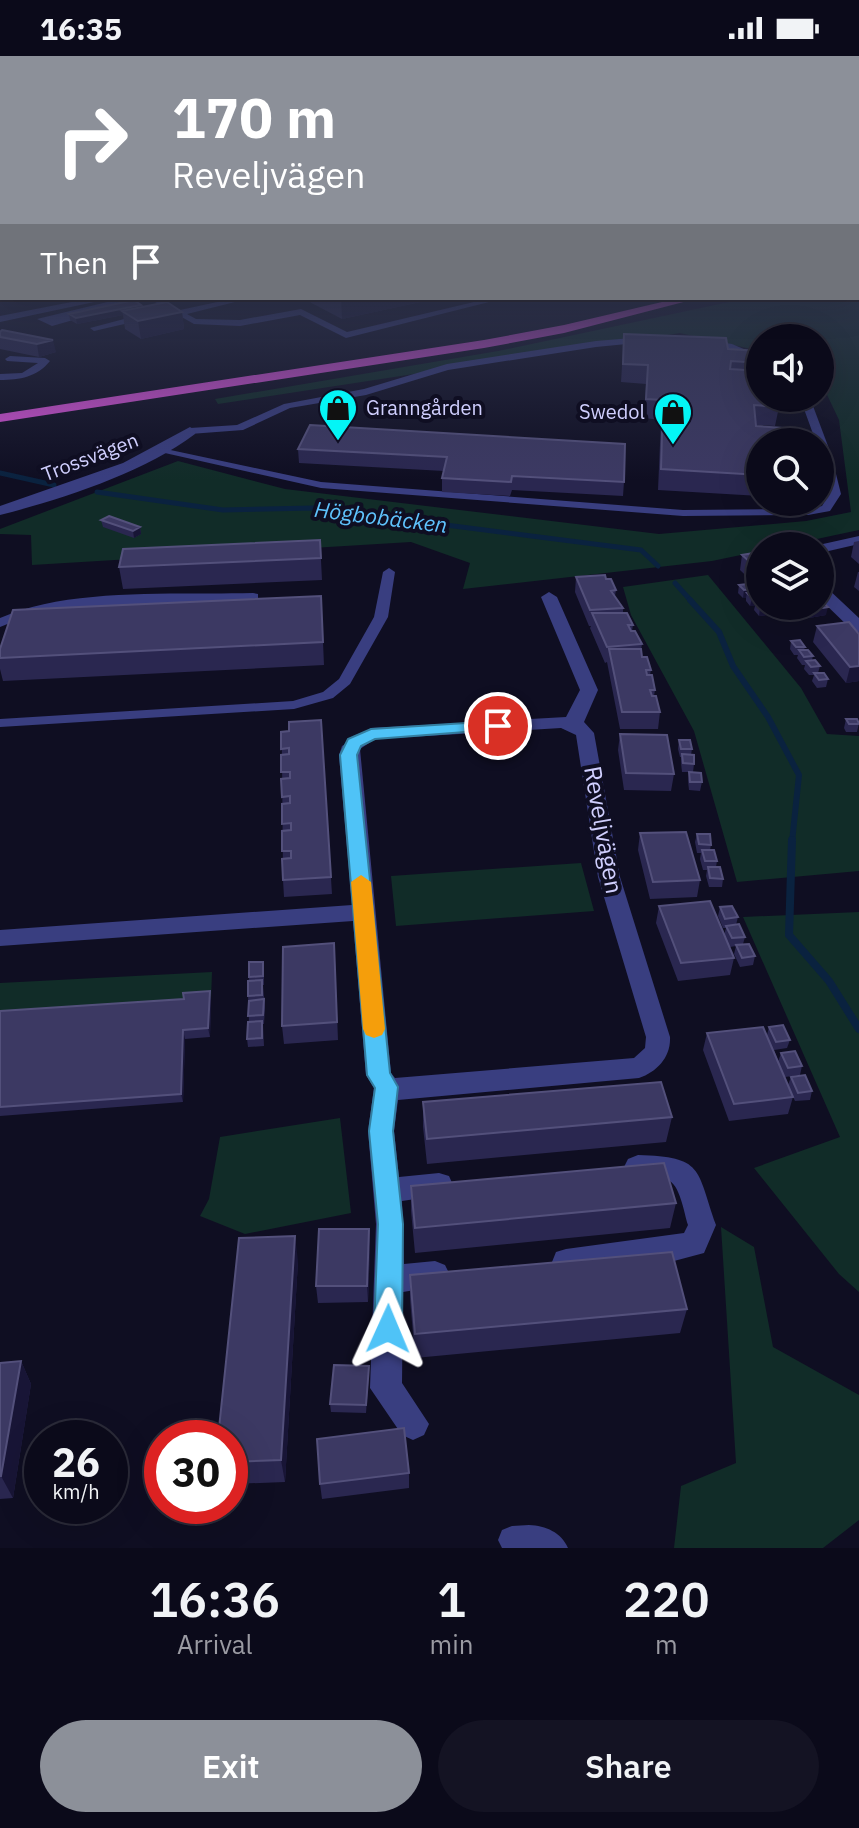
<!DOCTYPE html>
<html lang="en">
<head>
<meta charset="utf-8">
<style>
  body { margin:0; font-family:"IBM Plex Sans",sans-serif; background:#141323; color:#f1f3f6; height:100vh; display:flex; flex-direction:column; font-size:30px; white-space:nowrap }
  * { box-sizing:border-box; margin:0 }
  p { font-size:26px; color:#9a9aa2 }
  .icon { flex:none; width:44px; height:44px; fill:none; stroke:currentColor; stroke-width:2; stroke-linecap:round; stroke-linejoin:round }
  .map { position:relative; height:1492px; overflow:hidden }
  .details { display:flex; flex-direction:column; background:#0b0a1a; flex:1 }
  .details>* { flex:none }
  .guide { position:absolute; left:0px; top:0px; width:860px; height:244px; box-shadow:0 8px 32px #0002,0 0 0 2px #2b2b39; background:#8c9099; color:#fff; overflow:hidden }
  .tools { position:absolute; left:746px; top:268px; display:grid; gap:16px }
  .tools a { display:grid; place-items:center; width:88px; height:88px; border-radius:50%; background:#0b0a1a; box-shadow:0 8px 32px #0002,0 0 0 2px #2b2b39; font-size:40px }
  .speed { position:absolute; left:24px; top:1364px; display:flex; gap:16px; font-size:40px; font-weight:700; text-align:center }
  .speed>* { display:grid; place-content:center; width:104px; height:104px; border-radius:50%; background:#0b0a1a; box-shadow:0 8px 32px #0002,0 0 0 2px #2b2b39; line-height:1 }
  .speed small { font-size:20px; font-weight:400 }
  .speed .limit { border:12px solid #d22; background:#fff; color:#111 }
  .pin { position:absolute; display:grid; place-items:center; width:68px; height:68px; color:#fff; margin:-34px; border:4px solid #fff; border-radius:50%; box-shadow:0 2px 8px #0007 }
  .me { position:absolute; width:88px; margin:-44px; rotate:1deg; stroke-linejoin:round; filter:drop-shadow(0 0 6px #0008) }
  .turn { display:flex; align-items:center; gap:28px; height:168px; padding:0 40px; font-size:36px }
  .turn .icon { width:104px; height:104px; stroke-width:2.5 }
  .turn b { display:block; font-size:56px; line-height:68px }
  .then { display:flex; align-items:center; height:76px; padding:0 40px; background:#0003; gap:16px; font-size:30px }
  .eta { display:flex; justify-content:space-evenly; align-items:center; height:136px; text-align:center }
  .eta b { font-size:48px; font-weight:600; line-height:56px }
  .primary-button { display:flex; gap:16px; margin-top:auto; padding:16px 40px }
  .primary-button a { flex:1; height:92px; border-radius:48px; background:#8c9099; color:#fff; font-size:32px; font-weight:600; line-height:92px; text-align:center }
  .primary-button a+a { background:#141323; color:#f1f3f6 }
  .status { display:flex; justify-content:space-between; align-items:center; height:56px; padding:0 40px; background:#0b0a1a; direction:ltr }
  .status svg { height:22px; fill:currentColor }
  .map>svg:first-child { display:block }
  .green { fill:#112c28 }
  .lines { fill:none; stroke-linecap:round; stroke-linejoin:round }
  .stream-far2 { stroke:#0a223f; stroke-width:5 }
  .stream-far1 { stroke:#0a223f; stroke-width:6 }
  .stream { stroke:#0a223f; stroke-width:8 }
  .service { fill:#393e80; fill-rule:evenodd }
  .minor { fill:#393e80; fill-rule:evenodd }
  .trunk { fill:#d652d7; fill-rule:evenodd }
  .wall { fill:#2a2750 }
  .shaded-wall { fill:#181536 }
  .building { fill:#3c3963; stroke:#53507b; stroke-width:2 }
  .route { fill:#4fc3f7; stroke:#337fa1; stroke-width:2 }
  .slow { fill:#f59e0b }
  .labels { text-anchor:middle; stroke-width:8; stroke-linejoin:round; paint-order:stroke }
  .far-poi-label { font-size:20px; fill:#d0cffe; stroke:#0f0e22; text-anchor:start }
  .far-street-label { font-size:20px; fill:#d0cffe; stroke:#0f0e22 }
  .far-water-label { font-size:22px; font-style:italic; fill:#5fc3fd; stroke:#0f0e22 }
  .street-label { font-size:24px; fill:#d0cffe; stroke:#0f0e22 }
</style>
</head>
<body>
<div class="status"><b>16:35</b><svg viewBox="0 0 49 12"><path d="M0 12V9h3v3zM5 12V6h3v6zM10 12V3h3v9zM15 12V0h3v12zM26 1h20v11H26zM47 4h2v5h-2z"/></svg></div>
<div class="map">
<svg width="859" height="1492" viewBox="0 0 859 1492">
  <rect width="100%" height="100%" fill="#0f0e22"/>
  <!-- green -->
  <path class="green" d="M859,228V474L784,490H760V495L712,505L463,533L470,507L411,486L32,509L31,479L0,478V473L178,405L285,433L659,478L806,465L851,456L839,364L820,324V282H760V295L680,277L218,348L215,343L498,295L748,242H858Z
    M708,519L801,632L827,678L859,680V815L737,826L694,675L631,559L623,531Z
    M581,807L594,855L396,870L391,820Z
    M859,856V1236L839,1218L754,1112L840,1081L743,861Z
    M212,916L211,944L0,963V927Z
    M340,1062L351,1157L245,1178L200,1160L209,1143L220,1081Z
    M721,1171L754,1191L773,1291L859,1339V1464L823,1492H674L681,1430L736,1407Z"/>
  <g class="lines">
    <!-- stream-far2 -->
    <path class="stream-far2" d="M0,417L54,429
      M97,436L223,454L314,452L641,494L658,510
      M675,527L692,546"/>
    <!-- stream-far1 -->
    <path class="stream-far1" d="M690,544L719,576L733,610L768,661L799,719L792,786"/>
    <!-- stream -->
    <path class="stream" d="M792,784L789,879L829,925L859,973"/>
    <!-- service -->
    <path class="service" d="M124,242H139L89,255L91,259L52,270L37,263Z
      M148,242H158L180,254L236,242H251L187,258L196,263L240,264L301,253L347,276L491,242H505L346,282L300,259L240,270L194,268Z
      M143,258L146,259V263L94,275L90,272Z
      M644,281L648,284L647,286L596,291L448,314L366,339L290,352L243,374L190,378L185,375L190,372L237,369L284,348L364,333L447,308L596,285Z
      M707,284L732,288L760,300V306L727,292L704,289L703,287Z
      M10,300L45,302L50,305C37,321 20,324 0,324V318L22,317L38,307L7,305L5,303Z
      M800,342H810L831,398L841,438L830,455L808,459L683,460L321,432L156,395L161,392L321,426L683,454L808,453L822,450L829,438L820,386H816Z
      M389,512L395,516L388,561L350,628L333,642L294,653L0,671V663L293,645L323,636L339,623L374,561L383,516Z
      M253,537L258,538V544L84,551L25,561L0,571V562C70,531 176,539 253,537Z
      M529,1469C546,1470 561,1476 568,1492H502L498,1484L502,1474L512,1470Z"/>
    <!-- minor -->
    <path class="minor" d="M92,242H113L0,266V260Z
      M190,371L196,375L195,378C143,417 63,443 0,459V450L123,407Z
      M859,480V488L820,497V490H814Z
      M820,529L826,531L859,562V576L853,575L820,543Z
      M549,536L557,541L598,634L584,666L594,677L620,821L670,981C671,1001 657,1016 639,1022L398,1044L394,1075L399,1121L439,1117L449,1120L453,1129L449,1138L402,1145L404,1208L435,1205L445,1209L450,1219L445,1229L403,1236L402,1327L429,1368L424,1379L413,1384L402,1379L370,1332L376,1168L368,1075L374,1032L366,1019L353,865L0,890V874L352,849L339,699L342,690L371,672L566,661L580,634L541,541ZM561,672L576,679L598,821L646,981L645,992L634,1002L395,1022L391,1017L360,693L375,683Z
      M638,1099C704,1101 696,1112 716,1169L704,1197L659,1209L566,1219L556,1216L552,1206L556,1196L566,1193L684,1177L688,1169C684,1157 680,1127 667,1124C654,1120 641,1124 628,1119L624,1111L628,1103Z"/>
    <!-- trunk -->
    <path class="trunk" d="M679,242H699L564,277L484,292L0,366V358L484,284L564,269Z"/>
  </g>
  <!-- wall -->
  <path class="wall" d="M302,242H439L342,263Z
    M141,251L182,256L184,273L141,283L125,273L123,259L77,268L70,264L69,258Z
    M2,274L56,296L39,301L0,293V276Z
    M624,278L728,293L760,295V342L779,351L775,370L756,369L760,386V440L658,434L661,364L644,362L646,328L621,326Z
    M310,369L624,426L623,440L512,434L510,440L442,436V422L444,415L299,407L298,393Z
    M101,464L140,471L141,478L134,482L103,471Z
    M320,484L322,524L123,533L119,511Z
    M859,485V508L851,501L854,486Z
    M760,496V533L740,514L742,499Z
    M858,516H859V535L854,531Z
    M576,521L606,523L616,534L615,540L623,552V557L633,569L632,575L642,588L641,594L642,601L651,614L650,619L655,634L654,640L660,656L658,673H620L607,606L605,607L590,572L591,570H589L575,536Z
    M739,529L751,536L767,559L759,560L754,554L755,550H750L746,545V542H743L738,537Z
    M321,540L324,609L3,625L0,613V593Z
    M777,550H820L826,559L809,562L802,555L803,551L783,555Z
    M817,570L859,578V625L846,627L813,586Z
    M791,585L805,591L804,594L813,600L812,604L820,610L818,617L828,623L826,631L817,632L812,625L814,619H809L804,613L805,609H802L797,602L798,599H794L790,593Z
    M846,663L859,667L857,676H846L844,672Z
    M321,664L332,838L284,841L283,824L282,699L281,676L289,675Z
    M620,678L674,718L671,735L624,734L618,694Z
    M679,684L692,693L691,699L694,708L693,716H682L681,707V701H680L678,693Z
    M689,716L702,726L700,735L689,734L688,725Z
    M640,777L700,824L697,841L650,843L638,794Z
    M697,778L711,789L710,794L717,805L716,811L723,823L722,831H709L706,820L707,814H703L700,803L701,797H697L695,786Z
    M659,850L734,902L730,919L678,925L656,867Z
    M720,851L738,861L736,869L745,881L743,888L755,900L753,909L740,911L734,898L736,890L730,891L724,879L726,872H723L718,860Z
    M335,905L338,984L284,988L282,970Z
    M264,914V929H263L265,952L264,968H263L264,990L248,991L247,983L249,966L248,940L249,921Z
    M211,944L210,981L185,983L183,1046L0,1060V955Z
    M769,971L790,984L787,992L774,994L788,1029L791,1021L812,1035L810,1044L795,1045L793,1041L788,1058L729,1065L703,994L707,977L767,979Z
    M781,997L802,1010L800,1019L785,1021L778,1006Z
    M423,1046L672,1061L666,1086L427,1108L423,1071Z
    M411,1130L676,1147L670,1172L415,1197L411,1155Z
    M369,1173L370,1190L368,1246L318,1247L316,1230Z
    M298,1205L285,1426L230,1428V1382Z
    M410,1219L687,1253L680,1277L415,1302L410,1243Z
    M21,1305L31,1328L13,1442L0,1443V1307Z
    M369,1318L366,1357L331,1356L330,1348Z
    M409,1417V1432L322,1443L320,1428Z"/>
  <!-- shaded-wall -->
  <path class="shaded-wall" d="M341,242H439L342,263Z
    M141,249L142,254L122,255L123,259L77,268L76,262Z
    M182,256L184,273L141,283L138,265Z
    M53,284L56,296L39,301L37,288Z
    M140,471L141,478L134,482L133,475Z
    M752,533L750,541L747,537L746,542H743L744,534Z
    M760,541L758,549L756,546L755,550H750L752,542Z
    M784,550H803L783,555Z
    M769,551L767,559L759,560L760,552Z
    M828,551L826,559L809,562L810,554Z
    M859,610V625L846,627L850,611Z
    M210,935L211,944L210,981L208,972Z
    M183,974L185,983L183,1046L181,1038Z
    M369,1173L370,1190L368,1246L367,1230Z
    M295,1180L298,1205L285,1426L281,1404Z
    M21,1305L31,1328L13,1442L1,1420Z
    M369,1310V1318L366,1357V1349Z"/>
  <!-- building -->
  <path class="building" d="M134,244L141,249L76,262L69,258Z
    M167,246L182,256L138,265L122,255Z
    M2,274L53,284L37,288L0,281V276Z
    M624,278L726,282L728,293L760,295V307L731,305L730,313L760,315V342H777L779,351L754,349L756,370L784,372L789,386H760V419L661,413L663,344L646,343L648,309L623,308Z
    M310,369L625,388L624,426L512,420L511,426L442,422L447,401L298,393Z
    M109,460L140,471L133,475L101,464Z
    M320,484L321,502L119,511L123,493Z
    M760,496V515L742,499Z
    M605,519L606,523H611L616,534L611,535L623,552L590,554L576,521Z
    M747,528L752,533L744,534L739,529Z
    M755,536L760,541L752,542L747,537Z
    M321,540L323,586L0,602V593L13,554Z
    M820,545H821L828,551L810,554L807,550H820Z
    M756,546H760V550L769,551L760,552Z
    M592,557H627L633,569H628L631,575H635L642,588L607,591Z
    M849,566L859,578V610L850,611L817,570Z
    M800,584L805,591H796L791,585Z
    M609,593H641L642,601H647L651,614H646L647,619H652L655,634H650L652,640H656L660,656H622Z
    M799,594H808L813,600L804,601Z
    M815,604L820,610L811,611L806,605Z
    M814,617H824L828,623L819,624Z
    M846,663H857L859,668H849Z
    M321,664L331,821L283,824L282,803L291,802V795H282V775L291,774V767L282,768V748L290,747V740L282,741L281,723L290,722V716H281V699L289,698V692L281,693V676L289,675V666Z
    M620,678L667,679L674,718L626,717Z
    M679,684H690L692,693H681Z
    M682,698L694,699V708L683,707Z
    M689,716L701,717L702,726H690Z
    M686,776L700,824L653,826L640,777Z
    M697,778H710L711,789L699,788Z
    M702,794H714L717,805H705Z
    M708,811H720L723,823L710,822Z
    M710,845L734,902L681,907L659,850Z
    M732,850L738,861L725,863L720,851Z
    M739,868L745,881L732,882L726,870Z
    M334,887L337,966L282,970L283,891Z
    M749,888L755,900L742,902L736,889Z
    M249,906H263V920L249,921Z
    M262,924V939L248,940V925Z
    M210,935L208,972L183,974L181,1038L0,1051V955L184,943L183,937Z
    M264,943L263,959L248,960L249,945Z
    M262,965V982L247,983L248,966Z
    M783,969L790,984L776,986L769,971Z
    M763,971L793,1041L734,1048L707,977Z
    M795,995L802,1010L788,1012L781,997Z
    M805,1019L812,1035L798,1037L791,1021Z
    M661,1026L672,1061L427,1083L423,1046Z
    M664,1107L676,1147L415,1172L411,1130Z
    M319,1173H369L367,1230H316Z
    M295,1180L281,1404L230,1406V1382H218L239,1182Z
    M672,1196L687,1253L415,1278L410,1219Z
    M21,1305L1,1420H0V1307Z
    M334,1309L369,1310L366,1349L330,1348Z
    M404,1372L409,1417L320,1428L317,1383Z"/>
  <!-- sky -->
  <linearGradient id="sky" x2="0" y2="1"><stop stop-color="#080813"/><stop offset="0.51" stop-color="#31364f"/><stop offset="1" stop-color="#31364f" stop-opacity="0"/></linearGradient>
  <rect width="859" height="424" fill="url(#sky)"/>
  <!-- route -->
  <path class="route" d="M498,665L504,666L506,670L504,673L375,683L361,690L357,699L390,1017L398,1031L393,1075L403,1168L402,1273L398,1282L388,1286L378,1282L374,1273L378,1168L369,1075L375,1032L367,1019L340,699L348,683L371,673Z"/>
  <!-- slow -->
  <path class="slow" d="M361,819L371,826L385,973L382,979L374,982L366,979L363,973L351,826Z"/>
  <!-- icons -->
  <defs>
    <symbol id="shop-pin" viewBox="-11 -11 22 30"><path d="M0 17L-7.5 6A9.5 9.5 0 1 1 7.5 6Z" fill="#04f5f6" stroke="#0f0e22"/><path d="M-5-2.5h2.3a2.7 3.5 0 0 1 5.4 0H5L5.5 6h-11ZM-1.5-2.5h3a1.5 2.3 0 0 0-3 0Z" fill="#111"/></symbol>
  </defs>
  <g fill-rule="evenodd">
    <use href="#shop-pin" x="316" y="330" width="44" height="60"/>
    <use href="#shop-pin" x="651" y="334" width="44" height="60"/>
  </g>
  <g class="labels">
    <!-- far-poi labels -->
    <g class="far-poi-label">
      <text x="366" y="359">Granngården</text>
      <text x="645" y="363" text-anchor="end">Swedol</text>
    </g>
    <!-- far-street labels -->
    <g class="far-street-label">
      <text transform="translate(90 401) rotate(-21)" y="7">Trossvägen</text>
    </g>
    <!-- far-water labels -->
    <g class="far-water-label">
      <text transform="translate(381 461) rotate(7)" y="8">Högbobäcken</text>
    </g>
    <!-- street labels -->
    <g class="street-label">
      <text transform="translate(603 774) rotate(80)" y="8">Reveljvägen</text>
    </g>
  </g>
</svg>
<div class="tools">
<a><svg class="icon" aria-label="sound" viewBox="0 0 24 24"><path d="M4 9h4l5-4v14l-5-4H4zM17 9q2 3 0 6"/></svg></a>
<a><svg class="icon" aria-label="search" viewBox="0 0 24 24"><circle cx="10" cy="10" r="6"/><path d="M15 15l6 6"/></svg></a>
<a><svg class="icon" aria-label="layers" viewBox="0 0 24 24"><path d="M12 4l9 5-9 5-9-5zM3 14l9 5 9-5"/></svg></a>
</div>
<div class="speed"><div>26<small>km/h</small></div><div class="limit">30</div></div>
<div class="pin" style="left:498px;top:670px;background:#d93025"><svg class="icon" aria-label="arrive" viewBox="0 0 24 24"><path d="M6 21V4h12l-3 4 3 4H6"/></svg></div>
<svg class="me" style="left:388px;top:1273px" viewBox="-20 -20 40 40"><path d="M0-17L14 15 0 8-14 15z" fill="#4fc3f7" stroke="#fff" stroke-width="4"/></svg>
<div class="guide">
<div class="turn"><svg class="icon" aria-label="right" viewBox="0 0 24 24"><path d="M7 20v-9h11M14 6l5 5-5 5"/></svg><div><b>170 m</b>Reveljvägen</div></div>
<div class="then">Then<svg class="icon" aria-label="arrive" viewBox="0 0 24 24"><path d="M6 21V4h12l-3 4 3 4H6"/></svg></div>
</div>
</div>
<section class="details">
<div class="eta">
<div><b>16:36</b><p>Arrival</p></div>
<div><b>1</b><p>min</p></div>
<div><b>220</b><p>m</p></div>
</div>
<div class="primary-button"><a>Exit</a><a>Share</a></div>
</section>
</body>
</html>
